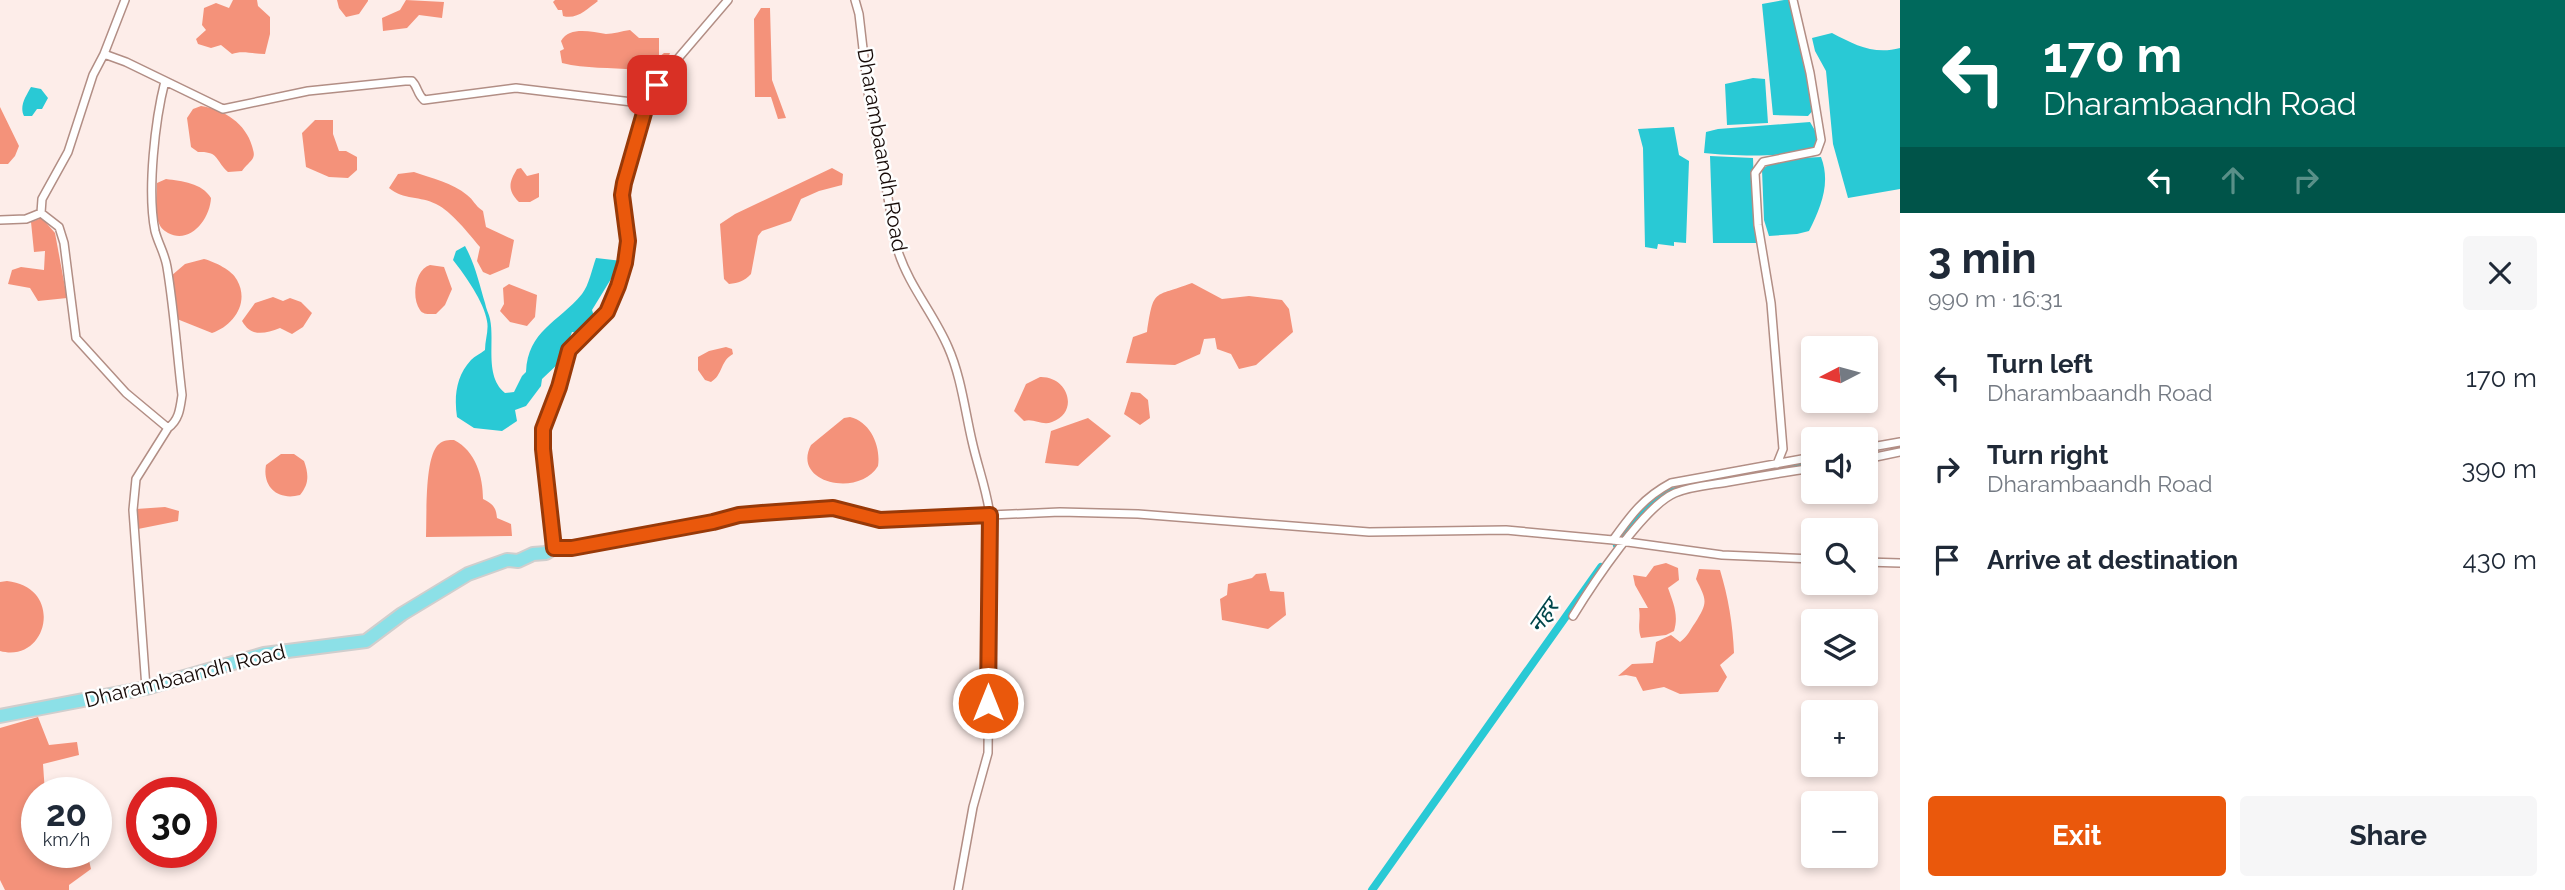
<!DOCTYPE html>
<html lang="en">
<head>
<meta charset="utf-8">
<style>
  body { margin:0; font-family:Raleway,"Noto Sans Devanagari",sans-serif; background:#f6f6f7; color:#1f2937; height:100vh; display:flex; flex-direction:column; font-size:26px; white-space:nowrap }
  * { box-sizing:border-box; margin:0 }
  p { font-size:23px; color:#747a83 }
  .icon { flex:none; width:38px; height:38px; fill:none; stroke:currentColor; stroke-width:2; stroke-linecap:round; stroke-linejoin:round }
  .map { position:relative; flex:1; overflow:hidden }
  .sheet { display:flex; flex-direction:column; background:#fff; width:665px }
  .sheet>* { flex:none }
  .top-card { background:#00695c; color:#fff; overflow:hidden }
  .needle { width:46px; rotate:264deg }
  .tools { position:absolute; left:1801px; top:336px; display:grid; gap:14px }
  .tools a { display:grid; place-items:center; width:77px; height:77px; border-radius:7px; background:#fff; box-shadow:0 4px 10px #0003; font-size:35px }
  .speed { position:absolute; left:21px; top:777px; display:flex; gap:14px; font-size:35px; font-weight:700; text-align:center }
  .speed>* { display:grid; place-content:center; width:91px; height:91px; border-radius:50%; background:#fff; box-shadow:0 4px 10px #0003; line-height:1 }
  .speed small { font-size:18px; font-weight:400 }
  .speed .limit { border:10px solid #d22; background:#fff; color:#111 }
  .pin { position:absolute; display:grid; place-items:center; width:60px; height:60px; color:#fff; margin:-30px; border-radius:14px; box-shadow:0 4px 10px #0006 }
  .me { position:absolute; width:77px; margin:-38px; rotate:0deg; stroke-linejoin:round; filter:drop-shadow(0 0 5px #0008) }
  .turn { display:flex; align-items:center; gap:24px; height:147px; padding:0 28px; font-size:32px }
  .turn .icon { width:91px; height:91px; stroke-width:2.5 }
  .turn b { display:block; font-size:49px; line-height:60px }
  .lanes { display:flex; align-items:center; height:66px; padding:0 28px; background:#0003; justify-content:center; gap:35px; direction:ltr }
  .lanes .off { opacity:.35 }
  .round { display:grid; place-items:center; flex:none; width:74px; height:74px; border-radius:7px; background:#f6f6f7 }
  .headline { display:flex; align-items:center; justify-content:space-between; height:119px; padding:0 28px }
  h1 { font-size:42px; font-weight:700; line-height:52px }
  .primary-button { display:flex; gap:14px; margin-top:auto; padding:14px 28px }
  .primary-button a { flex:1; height:80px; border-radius:7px; background:#ea580c; color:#fff; font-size:28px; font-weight:700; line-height:80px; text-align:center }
  .primary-button a+a { background:#f6f6f7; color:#1f2937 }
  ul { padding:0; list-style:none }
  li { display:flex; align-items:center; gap:21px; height:91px; padding:0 28px }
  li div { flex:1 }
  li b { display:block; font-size:26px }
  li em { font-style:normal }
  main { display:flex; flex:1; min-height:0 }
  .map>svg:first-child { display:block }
  .forest { fill:#f4927a }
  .water { fill:#29c9d5 }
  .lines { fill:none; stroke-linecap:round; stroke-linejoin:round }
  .canal { stroke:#29c9d5; stroke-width:8 }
  .street-casing { stroke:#b28e85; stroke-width:10 }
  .primary-casing { stroke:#d0cecd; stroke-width:16 }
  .street { stroke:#fff; stroke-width:7 }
  .primary { stroke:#8ce0e7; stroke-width:12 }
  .route-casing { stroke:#983908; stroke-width:18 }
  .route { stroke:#ea580c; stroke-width:12 }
  .labels { text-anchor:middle; stroke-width:5; stroke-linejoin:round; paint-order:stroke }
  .street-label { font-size:21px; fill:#160a07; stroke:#fefefe }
  .water-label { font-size:23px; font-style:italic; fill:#00464b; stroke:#fefefe }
</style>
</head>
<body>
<main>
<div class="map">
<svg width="1900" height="890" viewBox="0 0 1900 890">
  <rect width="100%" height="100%" fill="#fdede9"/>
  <!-- forest -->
  <path class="forest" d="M233,0H257L258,6L270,17V34L265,54C253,54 242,50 232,54L221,45L211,48L198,44L196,39L206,30L202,25L204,8L216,3L229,8Z
    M337,0H368V1L359,14L346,17L339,8Z
    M406,0L444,2L442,18L419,15L407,28L383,31L382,18L400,10Z
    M555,0H597L598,1C587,9 577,20 563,16L562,10H558L553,2Z
    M761,8H770L772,80L786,118L778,119L771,97H755L754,19Z
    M630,30L639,38H659V57L664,53H670L666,63L667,69L657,84L642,79L635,70C610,67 586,69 562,63L560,51L564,49L561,41C570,26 591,32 606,34C613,34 622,31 630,30Z
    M201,106C224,109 246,124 252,146C253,150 255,154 253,158C251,162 245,166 242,171L228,172C215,160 219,151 198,152L191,147L187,118L193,109Z
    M0,107L19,146L15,156L8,164H0Z
    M315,120H333V134L339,151H346L357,157V170L348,178L329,177L306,167L302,133Z
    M521,168L527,176L539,173V197L530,202H519C507,190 509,182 517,169Z
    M832,168L843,174L842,185L819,191L801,199L791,221L762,231L758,236L751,274C744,281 739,283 729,284L724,279L720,224L735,214Z
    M414,172C431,178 453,183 467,195C474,200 474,205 483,211L486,227L514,240L509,267L490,275L483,272L477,261L480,247C469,234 451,211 436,204C421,196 403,200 389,188L398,174Z
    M166,179C182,181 202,183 211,198C210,219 190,245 168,233C163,230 160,227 158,221C155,210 157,194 157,183Z
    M42,218L55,233L67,298L38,301L30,288L8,284L12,270L21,267L44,270L45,251L34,252L31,222Z
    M204,259C215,262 232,270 237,280C250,303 233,326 212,333L177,319L171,276L185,264Z
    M430,265L444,267L452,289L445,305L436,314C430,314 423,315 420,310C411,298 415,269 430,265Z
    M1192,283L1222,299L1249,296L1282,300L1289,309L1293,332L1256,365L1239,369L1231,354L1217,349L1215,338L1204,339L1200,354L1175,365L1126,363L1133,337L1147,332C1154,287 1153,298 1192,283Z
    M509,284L537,295L535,317L527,326L510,322L500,311L504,304L503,288Z
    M273,297L283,301L290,298L301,302L312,313L303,327L292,334L280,328C264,334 251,337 242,321L255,303Z
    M726,347L732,349L733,354C720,361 723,375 711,382L705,380L698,370V357L709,351Z
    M1040,377C1068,376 1080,412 1052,422C1042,426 1034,418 1024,421L1014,411L1026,384Z
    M1131,392L1140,393L1148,400L1150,418L1140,425L1124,414Z
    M850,417C871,422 881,447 878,466C859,498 791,483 811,445L844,418Z
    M1088,418L1111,436L1078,466L1045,463L1051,431Z
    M454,440C476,451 483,477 483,499C493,504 496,507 497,518L511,524L512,536L426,537C427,517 424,456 439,444C443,440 449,440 454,440Z
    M281,454H294L304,461C309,475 309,484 300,495C278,501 262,487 266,465Z
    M165,507L179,511L178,521L138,529L136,509Z
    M1666,563L1678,568L1679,580L1668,588C1673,602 1679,615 1674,631L1666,635L1641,638C1637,627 1641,620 1639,608H1648L1635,585L1633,575L1646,577L1654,566Z
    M1699,569L1720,570C1728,596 1733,625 1734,653L1720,665L1727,677L1718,692L1680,694L1664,687L1643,691L1636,677L1626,675L1618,676L1632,664L1653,663L1656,642L1671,635L1680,642C1688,636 1690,630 1695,623C1708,602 1707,601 1696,579Z
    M1266,573L1270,591L1284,592L1286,615L1268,629L1222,620L1220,599L1227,595L1228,584L1252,578L1256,574Z
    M7,581C65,587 48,664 0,651V582Z
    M38,717L49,745L77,742L79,755L43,764L45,793H37V852H87L91,869L69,885V890H5L0,880V728Z"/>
  <!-- water -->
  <path class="water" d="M1784,0H1793L1815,108L1808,116L1773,115L1762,4Z
    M1832,33C1855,45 1874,55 1900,48V189L1848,198L1833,144L1826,71L1815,51L1812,38Z
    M1753,78L1765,79L1768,123L1727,125L1725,84Z
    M31,87L41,89L48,98L42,109H37L32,116H24C19,106 26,96 31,87Z
    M1810,122L1817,134L1818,146C1788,159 1736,156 1704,153L1706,132L1718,129Z
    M1674,127L1679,155L1689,161L1686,243L1674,242V246L1658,244L1657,249L1645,247L1643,148L1638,129Z
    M1710,156L1753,158L1756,243H1713Z
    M1821,157C1831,183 1821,207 1809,231L1797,234L1769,236L1764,220L1762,170C1775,157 1803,158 1821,157Z
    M465,246C475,264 479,283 485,303C486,309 489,314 490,319C495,342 484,376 505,393L514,392L522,376L526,372C528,330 558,323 582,294C589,285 592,269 596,258L622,261L592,310L594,316L577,333L572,332L561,361L542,379L541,386L526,406L515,410L517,421L502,431L474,428L457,417C454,397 456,376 471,360C475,356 480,354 485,350C485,340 489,330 487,321C484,302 465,275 453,260L456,251Z"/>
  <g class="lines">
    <!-- canal -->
    <path class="canal" d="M1711,481L1813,464
      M1617,545L1656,497L1675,491
      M1372,890L1601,567"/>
    <defs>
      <path id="street" d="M125,0L104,54L93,75L68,152L42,199L41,213L59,227L64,243L76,338L126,393L168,428L136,479L133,510L146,688
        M855,0L859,14L868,92L898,251C909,286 934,314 948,347C961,376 965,411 972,441C978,468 986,487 990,515L988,753L973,807L958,890
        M104,54L126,62L223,109L308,91L405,81H412C418,87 417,94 424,100L516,88L632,102L648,99
        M165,81C155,120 147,191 155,231C158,243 165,254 167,267C174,309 177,353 182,395C180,409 179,420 168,428
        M0,220L26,219L41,213
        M1866,448L1900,442
        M1866,459L1900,452
        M1777,464L1783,449L1771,303L1758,225L1755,173L1763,162L1817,151L1821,140L1810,73L1793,0
        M990,515L1060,512L1138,514L1369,532L1506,530L1613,540L1722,555L1813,559
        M1613,540C1631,515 1643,498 1671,483L1813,457
        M554,548L543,449V429L569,350C579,334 596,325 607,311C619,296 630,256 628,237C626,219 621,201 624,182L648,99L663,76L728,0
        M1866,562L1900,563
        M1573,616C1592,585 1644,506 1675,493C1692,486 1711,485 1728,482C1756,477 1785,472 1813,468"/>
      <path id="primary" d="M0,716L146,688L264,654L366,641L402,614L468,574L507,560L518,561L533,554L546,553L554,548H572L713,522L739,515L833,508L880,520L990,515"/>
    </defs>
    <!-- street casing -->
    <use href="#street" class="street-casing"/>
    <!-- primary casing -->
    <use href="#primary" class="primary-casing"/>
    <!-- street -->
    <use href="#street" class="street"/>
    <!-- primary -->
    <use href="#primary" class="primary"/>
  </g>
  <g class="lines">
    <defs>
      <path id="route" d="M657,85L648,99L624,183L622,195L628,241L625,263L618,286L607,312L569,350L559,387L543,429V449L554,548H572L713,522L739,515L762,513L833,508L880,520L990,515L988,703"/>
    </defs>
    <!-- route casing -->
    <use href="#route" class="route-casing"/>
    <!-- route -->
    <use href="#route" class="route"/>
  </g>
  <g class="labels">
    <!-- street labels -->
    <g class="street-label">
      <text transform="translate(882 150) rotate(80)" y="7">Dharambaandh Road</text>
      <text transform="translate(185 676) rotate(-14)" y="7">Dharambaandh Road</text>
    </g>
    <!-- water labels -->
    <g class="water-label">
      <text transform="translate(1543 616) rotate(-55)" y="8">नहर</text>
    </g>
  </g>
</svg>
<div class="tools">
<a><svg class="needle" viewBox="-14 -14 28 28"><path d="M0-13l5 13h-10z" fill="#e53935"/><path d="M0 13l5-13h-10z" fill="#747a83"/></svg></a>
<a><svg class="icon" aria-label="sound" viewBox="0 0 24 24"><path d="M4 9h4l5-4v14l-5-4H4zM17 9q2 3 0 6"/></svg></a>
<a><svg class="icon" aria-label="search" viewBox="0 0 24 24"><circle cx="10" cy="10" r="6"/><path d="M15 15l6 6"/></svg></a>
<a><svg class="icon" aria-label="layers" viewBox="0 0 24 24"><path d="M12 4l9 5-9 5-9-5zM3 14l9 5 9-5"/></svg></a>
<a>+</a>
<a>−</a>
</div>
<div class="speed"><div>20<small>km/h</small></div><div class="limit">30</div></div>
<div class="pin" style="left:657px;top:85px;background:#d93025"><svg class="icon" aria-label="arrive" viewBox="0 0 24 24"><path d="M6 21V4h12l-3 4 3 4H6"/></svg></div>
<svg class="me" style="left:988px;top:703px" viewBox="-20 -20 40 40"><circle r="17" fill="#ea580c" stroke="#fff" stroke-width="3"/><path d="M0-11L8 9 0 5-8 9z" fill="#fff"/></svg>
</div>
<section class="sheet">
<div class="top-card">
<div class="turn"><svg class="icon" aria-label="left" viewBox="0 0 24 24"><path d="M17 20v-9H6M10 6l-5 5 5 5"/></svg><div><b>170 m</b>Dharambaandh Road</div></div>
<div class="lanes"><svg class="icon" aria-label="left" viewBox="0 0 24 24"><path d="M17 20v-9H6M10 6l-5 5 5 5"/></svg><svg class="icon off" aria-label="ahead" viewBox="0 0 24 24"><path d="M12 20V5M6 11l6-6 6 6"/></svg><svg class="icon off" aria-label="right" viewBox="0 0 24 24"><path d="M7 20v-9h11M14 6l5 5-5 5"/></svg></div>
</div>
<div class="headline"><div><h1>3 min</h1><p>990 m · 16:31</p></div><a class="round"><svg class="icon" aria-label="close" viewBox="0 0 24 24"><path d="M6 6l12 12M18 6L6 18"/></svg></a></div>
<ul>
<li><svg class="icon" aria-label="left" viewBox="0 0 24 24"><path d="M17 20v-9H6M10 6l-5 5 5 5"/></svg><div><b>Turn left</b><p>Dharambaandh Road</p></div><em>170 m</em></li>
<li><svg class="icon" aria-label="right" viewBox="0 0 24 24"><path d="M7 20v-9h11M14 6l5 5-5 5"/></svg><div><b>Turn right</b><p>Dharambaandh Road</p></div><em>390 m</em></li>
<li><svg class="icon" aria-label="arrive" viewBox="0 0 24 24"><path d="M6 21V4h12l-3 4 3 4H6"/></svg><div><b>Arrive at destination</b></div><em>430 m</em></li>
</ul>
<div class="primary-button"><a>Exit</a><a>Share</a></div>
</section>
</main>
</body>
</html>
